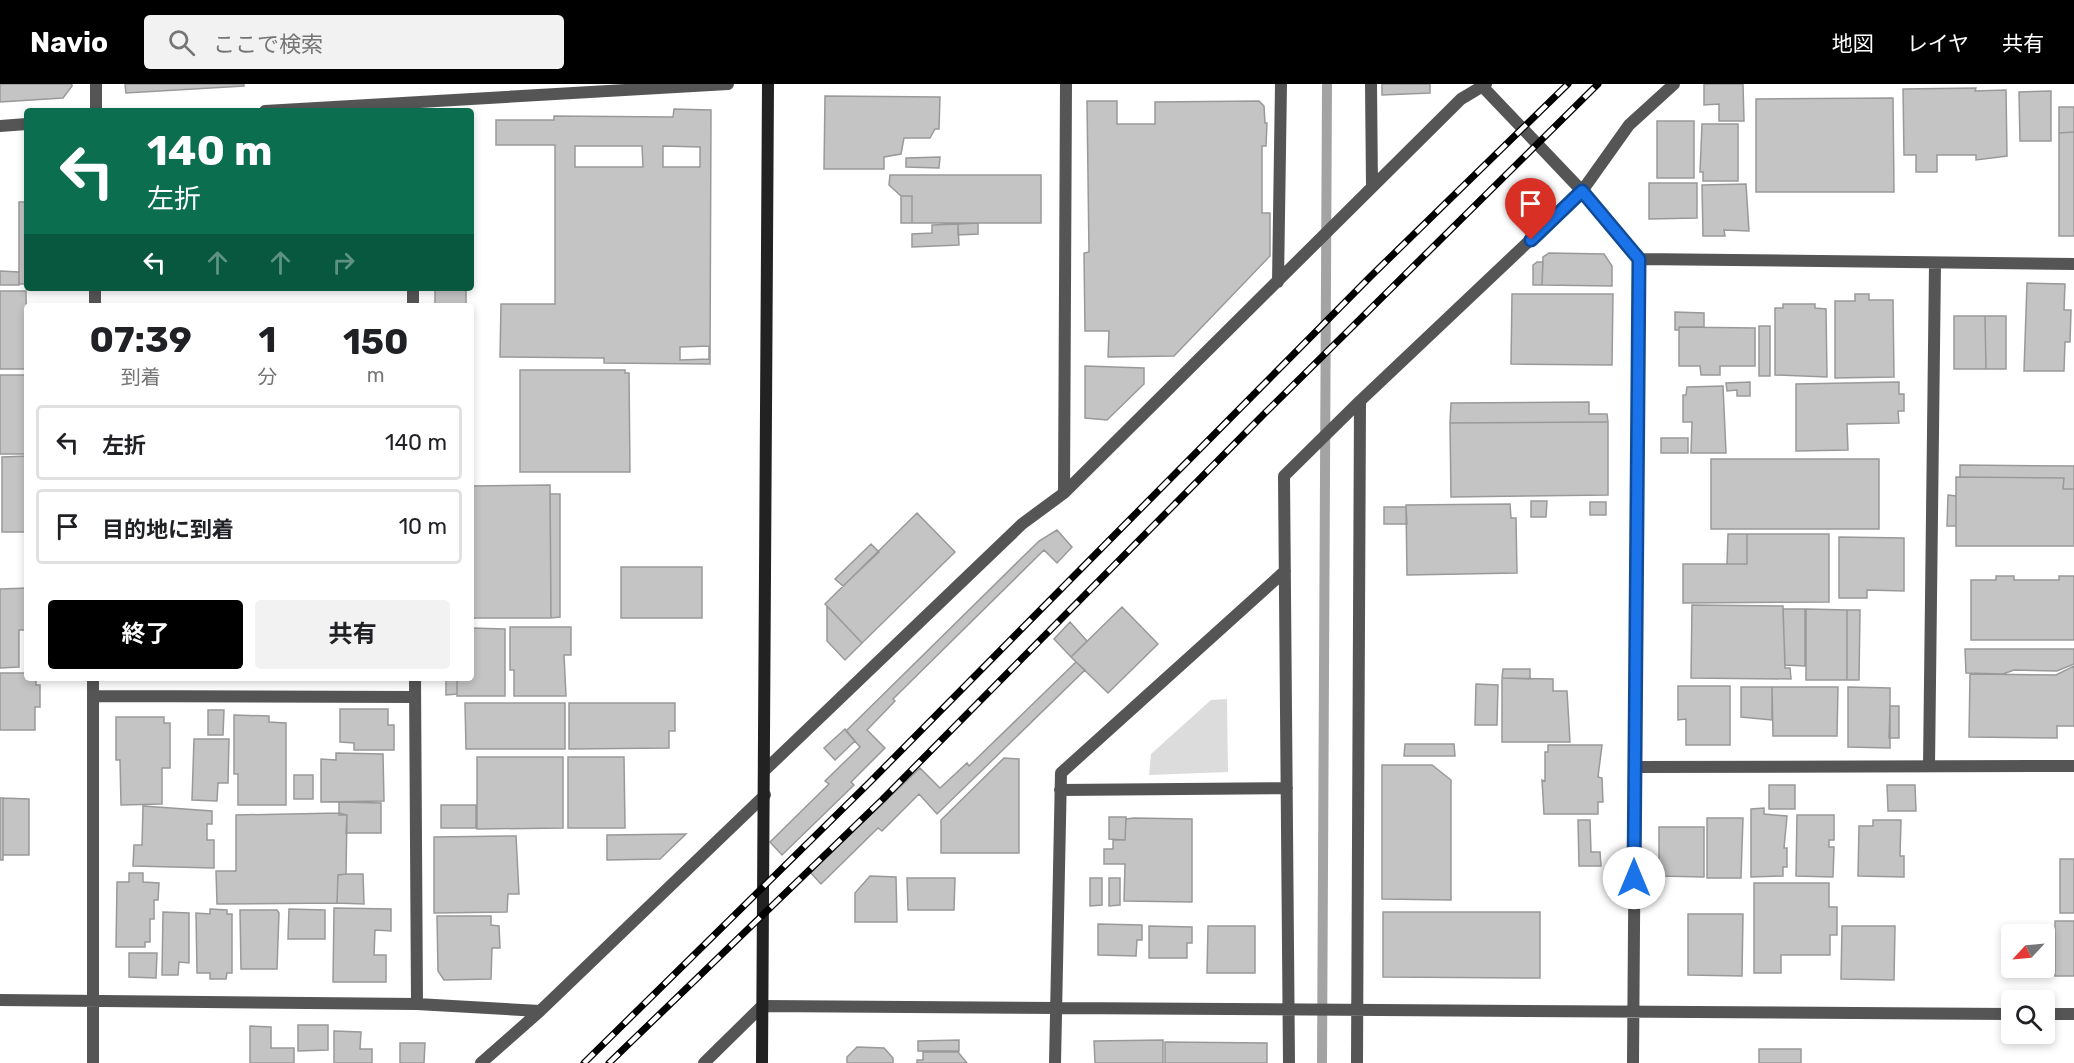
<!DOCTYPE html>
<html lang="ja">
<head>
<meta charset="utf-8">
<style>
  body { margin:0; font-family:Rubik,"Noto Sans JP",sans-serif; background:#f2f2f2; color:#202124; height:100vh; display:flex; flex-direction:column; font-size:22px; white-space:nowrap }
  * { box-sizing:border-box; margin:0 }
  p { font-size:20px; color:#757577 }
  .icon { flex:none; width:33px; height:33px; fill:none; stroke:currentColor; stroke-width:2; stroke-linecap:round; stroke-linejoin:round }
  .map { position:relative; flex:1; overflow:hidden }
  .details { position:absolute; left:24px; top:219px; width:450px; height:378px; display:flex; flex-direction:column; background:#fff; border-radius:6px; box-shadow:0 3px 9px #0003 }
  .details>* { flex:none }
  .guide { position:absolute; left:24px; top:24px; width:450px; height:183px; border-radius:6px; box-shadow:0 3px 9px #0003; background:#0b6e4f; color:#fff; overflow:hidden }
  .needle { width:39px; rotate:244deg }
  .fabs { position:absolute; left:2001px; top:840px; display:grid; gap:12px }
  .fabs a { display:grid; place-items:center; width:54px; height:54px; border-radius:6px; background:#fff; box-shadow:0 3px 9px #0003; font-size:30px }
  .pin { position:absolute; display:grid; place-items:center; width:51px; height:51px; color:#fff; margin:-62px -26px; border-radius:50% 50% 50% 0; rotate:-45deg; box-shadow:0 0 6px #0007 }
  .pin .icon { rotate:45deg }
  .me { position:absolute; width:66px; margin:-33px; rotate:0deg; stroke-linejoin:round; filter:drop-shadow(0 0 4px #0008) }
  .turn { display:flex; align-items:center; gap:21px; height:126px; padding:0 24px; font-size:27px }
  .turn .icon { width:78px; height:78px; stroke-width:2.5 }
  .turn b { display:block; font-size:42px; line-height:51px }
  .lanes { display:flex; align-items:center; height:57px; padding:0 24px; background:#0003; justify-content:center; gap:30px; direction:ltr }
  .lanes .off { opacity:.35 }
  .eta { display:flex; justify-content:space-evenly; align-items:center; height:102px; text-align:center }
  .eta b { font-size:36px; font-weight:700; line-height:42px }
  .action { display:flex; gap:12px; margin-top:auto; padding:12px 24px }
  .action a { flex:1; height:69px; border-radius:6px; background:#000; color:#fff; font-size:24px; font-weight:700; line-height:69px; text-align:center }
  .action a+a { background:#f2f2f2; color:#202124 }
  ul { padding:0; list-style:none }
  li { display:flex; align-items:center; gap:18px; height:75px; margin:0 12px 9px; padding:0 12px; border:3px solid #e0e0e0; border-radius:6px }
  li div { flex:1 }
  li b { display:block; font-size:22px }
  li em { font-style:normal }
  header { display:flex; align-items:center; gap:36px; box-sizing:border-box; height:84px; padding:0 30px; background:#000; color:#fff }
  header strong { font-size:28px }
  nav { display:flex; gap:33px; margin-inline-start:auto; font-size:21px }
  .search { width:420px; height:54px; background:#f2f2f2; display:flex; align-items:center; gap:15px; box-sizing:border-box; padding:0 21px; border-radius:6px; color:#757577; font-size:22px }
  .map>svg:first-child { display:block }
  .green { fill:#dcdcdc }
  .lines { fill:none; stroke-linecap:round; stroke-linejoin:round }
  .stream { stroke:#a3a3a3; stroke-width:10 }
  .building { fill:#c4c4c4; stroke:#999; stroke-width:1.5; fill-rule:evenodd }
  .street { stroke:#555; stroke-width:12 }
  .secondary { stroke:#222; stroke-width:12 }
  .rail-casing { stroke:#000; stroke-width:7 }
  .rail { stroke:#fff; stroke-width:4.5; stroke-dasharray:14; stroke-linecap:butt }
  .route-casing { stroke:#114b97; stroke-width:15 }
  .route { stroke:#1a73e8; stroke-width:10 }
</style>
</head>
<body>
<header>
<strong>Navio</strong>
<div class="search"><svg class="icon" aria-label="search" viewBox="0 0 24 24"><circle cx="10" cy="10" r="6"/><path d="M15 15l6 6"/></svg>ここで検索</div>
<nav><a>地図</a><a>レイヤ</a><a>共有</a></nav>
</header>
<div class="map">
<svg width="2074" height="979" viewBox="0 0 2074 979">
  <rect width="100%" height="100%" fill="#fff"/>
  <!-- green -->
  <path class="green" d="M1227,615L1228,688L1149,691L1151,670L1211,616Z"/>
  <g class="lines">
    <!-- stream -->
    <path class="stream" d="M1322,979L1327,0"/>
  </g>
  <!-- building -->
  <path class="building" d="M0,0H72V2L63,14L0,18Z
    M125,0H244V2L126,9Z
    M1382,0H1430V9L1382,11Z
    M1704,0H1743L1744,37H1719V20L1704,21Z
    M1976,4L1975,7L2006,6L2007,72L1976,76V71H1937V88H1916V71H1904L1903,5Z
    M2051,7V57H2020L2019,8Z
    M825,12L940,13L939,45H935L930,54H904L901,70L884,73V85H824Z
    M1893,14L1894,108H1756V15Z
    M1087,17H1117V40H1155V18L1259,17L1264,22L1265,39H1267L1266,62H1262V129H1270V172L1174,272L1108,273L1109,247H1085L1084,169L1089,168Z
    M2059,23H2074V48L2059,49Z
    M674,25L711,26L710,280L604,279V274L500,273L501,220H555V61H496V36H554V32L673,33ZM575,62H642L643,83H575ZM663,62L700,63V83H663ZM709,262V275L680,276V263Z
    M1657,37H1694V94H1657Z
    M1702,40H1738V97H1703V88H1700Z
    M2074,48V152H2059V49Z
    M940,73L939,84L906,83V74Z
    M890,91H1041V139H912V112H901L889,101Z
    M1649,99H1697V134L1649,135Z
    M1746,100L1749,147L1724,146L1725,152H1703L1702,101Z
    M901,112H912V139H901Z
    M19,118H27V200H19Z
    M978,139V150L958,151V140Z
    M958,140L959,161L912,163V150L932,149V141Z
    M1549,169L1604,170L1612,182V202L1542,201L1543,173Z
    M1537,178H1543L1542,201H1533V181Z
    M0,187L19,188V201H0Z
    M2027,199L2065,200L2064,226H2071L2070,258H2065L2064,287H2024Z
    M435,204H466V222H435Z
    M0,207H26L27,285H0Z
    M1512,210H1613L1612,281L1511,280Z
    M1855,210H1869V216H1893L1894,293L1835,294V217H1855Z
    M1783,220H1815V224L1826,225L1827,293L1775,291V224H1783Z
    M1675,228L1704,229V243H1679V246H1675Z
    M1954,232H1985L1986,285H1954Z
    M1985,232H2006V285H1986Z
    M1759,242H1770V292H1759Z
    M1679,243L1755,244V282H1720V291H1701L1700,282H1679Z
    M1085,282L1144,284V300L1107,336L1085,334Z
    M520,286H625V289H629L630,388H520Z
    M0,291H27V370H0Z
    M1750,298V312H1737V306L1727,307L1726,299Z
    M1899,298V310H1904V327H1898L1899,339L1847,340L1848,366L1796,367V300Z
    M1723,302L1726,369H1691L1692,338H1683V311H1686L1687,303Z
    M1589,318V330H1607L1608,338L1450,339L1451,319Z
    M1608,338V411L1451,413L1450,339Z
    M1661,354H1688V369H1661Z
    M27,372V448H2V373Z
    M1711,375H1879V445H1711Z
    M1960,381L2074,382V405H2063L2064,394L1960,393Z
    M1956,393L2064,394L2063,405H2074V462H1956Z
    M550,401L551,534H471V402Z
    M550,410H560V533L551,534Z
    M1948,411L1956,412V442H1947Z
    M1531,417H1547L1546,433H1531Z
    M1590,418H1606V431H1590Z
    M1510,420L1511,434H1516L1517,489L1407,491L1406,421Z
    M1384,423H1406L1407,440H1384Z
    M917,429L955,468L862,559L825,520Z
    M1057,446L1072,463L1057,479L1044,466L893,615L895,617L867,646L885,664L851,698L854,701L782,771L770,758L829,700L825,697L860,663L846,647L1039,457Z
    M1728,450H1747V480H1727Z
    M1747,450H1829V518L1683,519V480H1747Z
    M1839,453L1904,454V507L1867,506V514H1839Z
    M871,460L879,468L843,502L835,495Z
    M621,483H702V534H621Z
    M1996,492H2014V496H2059V492H2074V556H1971V496H1996Z
    M27,504L26,546H19V583L0,584V505Z
    M1692,521L1783,522L1785,584H1790L1791,595L1691,594Z
    M827,522L862,559L845,576L827,557Z
    M1122,523L1158,560L1108,609L1071,573Z
    M1783,525H1805V582L1785,581Z
    M1806,525L1847,526V596H1806Z
    M1847,526H1860L1859,596H1847Z
    M1070,538L1087,557L1071,573L1054,555Z
    M510,543H571V571H564L566,612H514V586H510Z
    M471,544L505,545V612H457V594H471Z
    M1965,565H2074V580L2057,587L2014,586L2003,590L1966,589Z
    M1076,578L1085,586L937,730L919,710L882,747L878,744L821,800L810,788L920,684L940,704L967,679L969,682Z
    M2074,582V642H2057V654L1969,653L1970,590L2056,591Z
    M1503,585H1530V595L1502,594Z
    M0,589H27V594H36V601H40V623H35V646H0Z
    M446,594H457V610L446,611Z
    M1502,594L1553,595V607H1567L1570,658H1502Z
    M1476,600L1498,601L1497,641H1475Z
    M1678,602H1730V661H1686V635L1678,636Z
    M1741,603H1772V636L1741,633Z
    M1772,603H1838L1837,652H1773Z
    M1848,603L1890,604V664L1848,663Z
    M465,619H565V665H466Z
    M569,619H675V647H669V664L569,665Z
    M1890,622H1899V654H1889Z
    M340,625H388V641H394V666H354V659L340,658Z
    M208,626H224L223,651H208Z
    M234,631L269,632V638L286,639V721H238V690H234Z
    M116,633H164V639H170V684H162V720L121,721L120,676H116Z
    M845,645L855,657L835,676L824,664Z
    M194,655H229L228,699H218L217,717L192,716Z
    M1405,660H1454L1455,672H1404Z
    M1548,661H1602L1598,693L1602,694L1603,718H1598V730H1544L1542,696L1545,697V668H1548Z
    M336,669L383,670L384,717L321,718V675L336,676Z
    M477,673H563V744L477,745Z
    M568,673H624L625,744H568Z
    M1004,674L1019,675V769H941V736Z
    M1382,681H1432L1451,696V816L1382,815Z
    M294,691H313V715H294Z
    M1769,701H1795V725H1769Z
    M1887,701H1915L1916,727H1888Z
    M0,714H3V776H0Z
    M3,714L29,715V771H3Z
    M339,718L381,719V749H346L347,731H339Z
    M441,721H476V744H441Z
    M143,722L212,727V740H207V756H214V784L133,782L134,761H142Z
    M1764,724V730L1787,732L1784,764H1787V783H1783V792L1751,793V725Z
    M339,729L347,731L346,790L338,791L337,819L217,820L216,787H236V731Z
    M1797,731H1834V756H1829V763H1834L1833,793L1796,792Z
    M1109,733H1126L1125,756L1109,755Z
    M1134,734L1192,735V818L1124,817L1125,780H1104V765H1113V756H1125L1126,735Z
    M1707,734H1743L1741,794H1707Z
    M1578,736H1590L1591,768H1600L1601,782H1579Z
    M1873,736H1901L1900,772H1904V793L1858,792L1859,742H1873Z
    M1659,743H1704V793L1659,792Z
    M686,750L660,775L607,776V751Z
    M516,752L519,810H508L507,828L434,829V753Z
    M2060,775H2074V829H2060Z
    M129,789H143V798L159,799L158,816H154V835H150V858H145V863H116L117,798H129Z
    M346,790H363L364,820L337,819L338,791Z
    M870,792L896,793L897,838H855V809Z
    M907,794H955L954,826H908Z
    M1090,794H1102V821L1090,822Z
    M1109,794H1120V821L1109,822Z
    M1754,799H1829V823H1837V851H1830V871H1781V889H1754Z
    M334,824L391,825V847L375,846L374,871H386V898H333Z
    M210,825L227,826V830H232V889H227L226,895H210V889H197L196,829L210,830Z
    M289,825L325,826V855H288Z
    M240,826H277L279,829L277,885H241Z
    M163,828L189,829V879L179,878L178,891H162Z
    M1383,828H1540V894L1383,893Z
    M1688,830H1743L1742,892L1688,891Z
    M437,832H491V841L499,842L500,864H492L491,895L444,896L438,887Z
    M2055,837H2074V892H2055Z
    M1098,840L1142,841V856H1137L1136,872L1098,871Z
    M1149,842L1192,843V859H1187V874H1149Z
    M1208,842H1255V889H1207Z
    M1842,842H1895L1894,896L1841,895Z
    M129,869H157L156,894L129,893Z
    M298,941H328V966L298,967Z
    M250,942L271,943V964H294V979H250Z
    M334,947L361,948L360,965H372V979H334Z
    M959,956V967H918V957Z
    M1163,956V979H1095L1094,957Z
    M1165,958L1267,959V979H1165Z
    M400,959H425L424,979H400Z
    M857,963L884,964L893,974V979H847V973Z
    M1759,965H1801V979H1759Z
    M923,968H958L967,979H917V976H923Z"/>
  <g class="lines">
    <!-- street -->
    <path class="street" d="M1371,0L1372,102
      M1483,3L1582,107L1629,41L1674,0
      M96,27V0
      M265,27L728,0
      M0,42L27,40
      M1278,198L1281,0
      M413,204V222
      M95,222V204
      M1064,409L1066,0
      M415,594L417,920
      M93,612L415,613
      M1929,682L1935,180
      M1635,683L2074,682
      M764,687L1022,440L1064,409L1461,15L1486,0
      M1060,706L1287,704
      M0,916L417,920L540,927
      M2044,930H2074
      M93,979V594
      M481,979L540,927L765,711
      M704,979L762,922L2012,930
      M1055,979L1061,689L1285,487
      M1289,979L1284,392L1360,317
      M1357,979L1360,317L1582,107L1639,175
      M1633,979L1639,175L2074,180"/>
    <!-- secondary -->
    <path class="secondary" d="M762,979L768,0"/>
    <defs>
      <path id="rail" d="M584,979L869,699L1371,192L1568,0
        M609,979L882,716L1264,330L1598,0"/>
    </defs>
    <!-- rail casing -->
    <use href="#rail" class="rail-casing"/>
    <!-- rail -->
    <use href="#rail" class="rail"/>
  </g>
  <g class="lines">
    <defs>
      <path id="route" d="M1531,156L1582,107L1639,175L1634,794"/>
    </defs>
    <!-- route casing -->
    <use href="#route" class="route-casing"/>
    <!-- route -->
    <use href="#route" class="route"/>
  </g>
</svg>
<div class="fabs">
<a><svg class="needle" viewBox="-14 -14 28 28"><path d="M0-13l5 13h-10z" fill="#e53935"/><path d="M0 13l5-13h-10z" fill="#757577"/></svg></a>
<a><svg class="icon" aria-label="search" viewBox="0 0 24 24"><circle cx="10" cy="10" r="6"/><path d="M15 15l6 6"/></svg></a>
</div>
<div class="pin" style="left:1531px;top:156px;background:#d93025"><svg class="icon" aria-label="arrive" viewBox="0 0 24 24"><path d="M6 21V4h12l-3 4 3 4H6"/></svg></div>
<svg class="me" style="left:1634px;top:794px" viewBox="-20 -20 40 40"><circle r="19" fill="#fff"/><path d="M0-13L10 11 0 6-10 11z" fill="#1a73e8"/></svg>
<div class="guide">
<div class="turn"><svg class="icon" aria-label="left" viewBox="0 0 24 24"><path d="M17 20v-9H6M10 6l-5 5 5 5"/></svg><div><b>140 m</b>左折</div></div>
<div class="lanes"><svg class="icon" aria-label="left" viewBox="0 0 24 24"><path d="M17 20v-9H6M10 6l-5 5 5 5"/></svg><svg class="icon off" aria-label="ahead" viewBox="0 0 24 24"><path d="M12 20V5M6 11l6-6 6 6"/></svg><svg class="icon off" aria-label="ahead" viewBox="0 0 24 24"><path d="M12 20V5M6 11l6-6 6 6"/></svg><svg class="icon off" aria-label="right" viewBox="0 0 24 24"><path d="M7 20v-9h11M14 6l5 5-5 5"/></svg></div>
</div>
<section class="details">
<div class="eta">
<div><b>07:39</b><p>到着</p></div>
<div><b>1</b><p>分</p></div>
<div><b>150</b><p>m</p></div>
</div>
<ul>
<li><svg class="icon" aria-label="left" viewBox="0 0 24 24"><path d="M17 20v-9H6M10 6l-5 5 5 5"/></svg><div><b>左折</b></div><em>140 m</em></li>
<li><svg class="icon" aria-label="arrive" viewBox="0 0 24 24"><path d="M6 21V4h12l-3 4 3 4H6"/></svg><div><b>目的地に到着</b></div><em>10 m</em></li>
</ul>
<div class="action"><a>終了</a><a>共有</a></div>
</section>
</div>
</body>
</html>
